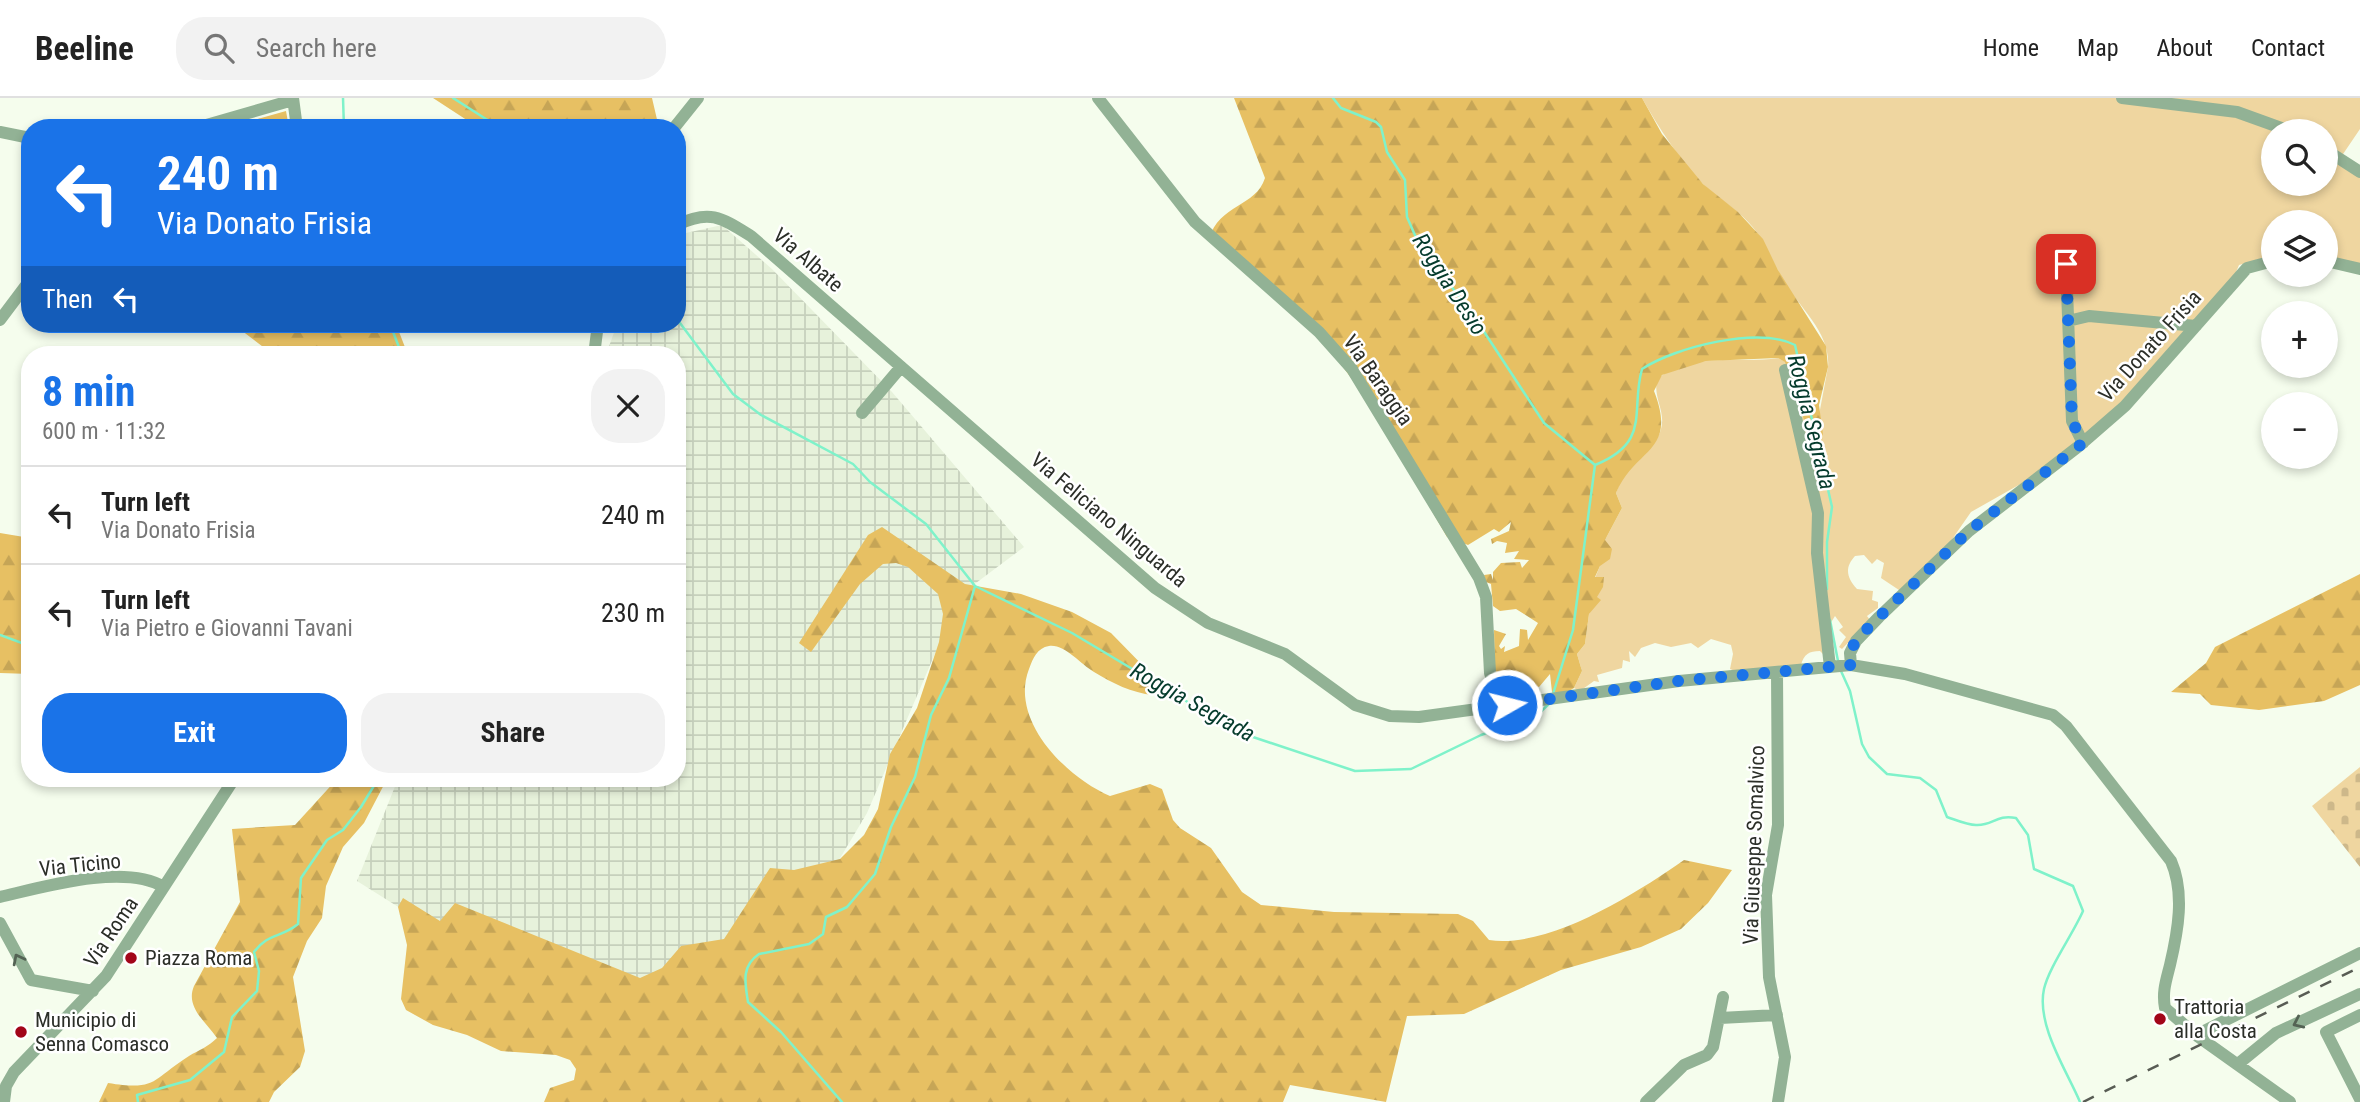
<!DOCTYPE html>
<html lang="en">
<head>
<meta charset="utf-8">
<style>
  body { margin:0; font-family:"Roboto Condensed",sans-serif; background:#f2f2f2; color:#222; height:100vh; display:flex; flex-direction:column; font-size:26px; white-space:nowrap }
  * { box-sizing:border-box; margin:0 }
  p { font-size:23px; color:#767676 }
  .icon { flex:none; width:38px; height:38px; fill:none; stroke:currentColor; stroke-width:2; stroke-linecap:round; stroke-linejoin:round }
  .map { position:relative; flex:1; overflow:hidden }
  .details { position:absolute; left:21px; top:248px; width:665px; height:441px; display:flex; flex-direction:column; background:#fff; border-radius:28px; box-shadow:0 4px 10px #0003 }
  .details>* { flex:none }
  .banner { position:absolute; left:21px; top:21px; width:665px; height:214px; border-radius:28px; box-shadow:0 4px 10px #0003; background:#1a73e8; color:#fff; overflow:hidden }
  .tools { position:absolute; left:2261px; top:21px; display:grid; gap:14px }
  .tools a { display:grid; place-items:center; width:77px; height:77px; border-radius:50%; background:#fff; box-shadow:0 4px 10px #0003; font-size:35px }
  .pin { position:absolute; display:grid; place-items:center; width:60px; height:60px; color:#fff; margin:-30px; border-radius:14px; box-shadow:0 4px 10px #0006 }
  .me { position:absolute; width:77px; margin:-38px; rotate:82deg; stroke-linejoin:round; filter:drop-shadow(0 0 5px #0008) }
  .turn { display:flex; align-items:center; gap:24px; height:147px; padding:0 21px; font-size:32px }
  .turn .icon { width:91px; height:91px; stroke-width:2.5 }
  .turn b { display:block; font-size:49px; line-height:60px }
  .then { display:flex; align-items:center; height:66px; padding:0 21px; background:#0003; gap:14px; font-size:26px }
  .round { display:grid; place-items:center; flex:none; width:74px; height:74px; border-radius:28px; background:#f2f2f2 }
  .summary { display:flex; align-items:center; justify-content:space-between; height:119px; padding:0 21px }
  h1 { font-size:42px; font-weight:700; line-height:52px; color:#1a73e8 }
  .action { display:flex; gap:14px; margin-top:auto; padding:14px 21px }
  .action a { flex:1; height:80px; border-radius:28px; background:#1a73e8; color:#fff; font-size:28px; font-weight:700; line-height:80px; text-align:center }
  .action a+a { background:#f2f2f2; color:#222 }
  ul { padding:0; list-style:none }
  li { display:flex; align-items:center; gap:21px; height:98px; padding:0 21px; border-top:2px solid #e0e0e0 }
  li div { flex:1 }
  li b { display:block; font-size:26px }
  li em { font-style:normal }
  header { display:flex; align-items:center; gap:42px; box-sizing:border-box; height:98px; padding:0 35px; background:#fff; border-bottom:2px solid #e0e0e0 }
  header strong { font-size:33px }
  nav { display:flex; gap:38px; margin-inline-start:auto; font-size:24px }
  .search { width:490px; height:63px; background:#f2f2f2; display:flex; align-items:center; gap:18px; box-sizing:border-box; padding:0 24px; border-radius:28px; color:#767676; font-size:26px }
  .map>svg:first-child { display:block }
  .industrial { fill:url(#industrial-grid) }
  .green { fill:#efd6a0; fill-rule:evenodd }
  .forest { fill:url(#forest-firs) }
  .cemetery { fill:url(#cemetery-stones) }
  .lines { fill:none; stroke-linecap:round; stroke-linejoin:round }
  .stream { stroke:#7ff2ca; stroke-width:2.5 }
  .minor { stroke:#92b295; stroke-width:12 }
  .rail { stroke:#585c54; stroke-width:2.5; stroke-dasharray:12 12; stroke-linecap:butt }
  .oneway { stroke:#546354 }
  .route { stroke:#1a73e8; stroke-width:12; stroke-dasharray:0 21.6 }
  .poi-dot { fill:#a20519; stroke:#fff; stroke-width:2.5 }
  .labels { text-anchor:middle; stroke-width:5; stroke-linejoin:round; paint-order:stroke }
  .street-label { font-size:21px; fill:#2b2e28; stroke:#fff }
  .poi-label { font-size:21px; fill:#2b2e28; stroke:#fff; text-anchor:start }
  .water-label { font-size:23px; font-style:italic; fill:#053b2c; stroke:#fff }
</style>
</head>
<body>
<header>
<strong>Beeline</strong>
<div class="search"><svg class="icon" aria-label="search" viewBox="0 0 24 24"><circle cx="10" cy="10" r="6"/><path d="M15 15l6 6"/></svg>Search here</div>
<nav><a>Home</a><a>Map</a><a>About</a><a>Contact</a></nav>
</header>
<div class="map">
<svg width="2360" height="1004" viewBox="0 0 2360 1004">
  <defs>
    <pattern id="industrial-grid" width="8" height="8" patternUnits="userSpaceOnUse" patternTransform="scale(1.75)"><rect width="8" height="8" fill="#e7f2db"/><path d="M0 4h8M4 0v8" fill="none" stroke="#c6d0bc"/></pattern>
    <pattern id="forest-firs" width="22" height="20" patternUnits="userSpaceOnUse" patternTransform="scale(1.75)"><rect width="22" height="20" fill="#e7c063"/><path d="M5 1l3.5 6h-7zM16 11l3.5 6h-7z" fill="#c6a556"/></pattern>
    <pattern id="cemetery-stones" width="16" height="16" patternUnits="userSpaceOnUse" patternTransform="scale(1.75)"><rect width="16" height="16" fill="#efd6a0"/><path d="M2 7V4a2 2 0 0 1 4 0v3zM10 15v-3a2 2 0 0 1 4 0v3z" fill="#cdb88a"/></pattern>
  </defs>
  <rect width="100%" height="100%" fill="#f5fded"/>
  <!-- industrial -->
  <path class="industrial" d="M722,127L772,171L892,294L1024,449L960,497L867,715L808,814L653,925L532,893L357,783L398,681H677V257H606L617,226H677V137Z"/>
  <!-- green -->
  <path class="green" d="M1642,0H2360V31L2339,62L2360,78V166L2326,158V124H2273V157L2239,167L2234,179L2100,328L2024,384L1971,414L1939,460L1902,494L1881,480L1884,465L1877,461L1872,466L1864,457L1855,458C1844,470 1847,480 1857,491L1873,493L1872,502L1878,504V510L1867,518L1870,522L1842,551L1839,549L1846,539L1839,532L1843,529L1835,518L1830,526L1825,558L1820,553C1809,553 1804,556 1801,567L1735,573L1730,571L1733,556L1731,547L1711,541L1698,550L1691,545L1671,549L1655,545L1641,550L1635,559L1629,553L1630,564L1623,562L1622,570L1597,577L1599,584L1594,583L1580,593L1574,590L1582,573L1577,556L1585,546L1589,516L1604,480H1595L1600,468L1605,442L1622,410L1616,395C1619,388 1621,380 1625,374C1637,359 1656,350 1661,331C1666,313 1653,300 1657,282C1685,253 1742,266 1778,260L1786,264L1791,274L1813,349L1828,269C1831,236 1801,211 1785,185C1773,165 1766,143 1749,125C1735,109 1715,99 1701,84C1677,58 1659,30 1642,0ZM2273,33H2326V86H2273Z"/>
  <!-- forest -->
  <path class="forest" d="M433,0H652L659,30H479Z
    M1234,0H1642L1662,36L1703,86L1738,114L1763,141L1778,172L1826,248L1828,269L1819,307L1823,336L1820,355L1813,349L1785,264L1778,260L1706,263L1662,277L1654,293C1678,355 1636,349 1616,395L1622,410L1605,442L1612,451L1610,461L1600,468L1595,479H1604L1603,489L1597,499L1601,502L1589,516L1585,546L1577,556L1582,573L1574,590L1564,596L1552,594L1550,576L1539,589L1533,588L1529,593L1517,596L1512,586L1502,589L1495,579L1494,532L1506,536L1499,548L1501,551L1505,548L1504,554L1519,548L1520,531L1527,532L1528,542L1538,525L1516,511L1500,513L1493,508L1491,486L1486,484L1484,477L1491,476L1493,482V474L1501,465L1520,464L1522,470L1529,462L1514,461L1519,453L1505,455L1507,445L1497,443L1492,446L1491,441L1509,433L1511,424L1499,434L1494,431L1468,447L1447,439L1368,303L1329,250L1209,141C1219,106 1256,109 1265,80Z
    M286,13L289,30H225Z
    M233,226H396L408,257H270L271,255Z
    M882,429L965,486L1021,496L1072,514L1111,535L1155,580L1158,591L1153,597C1132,595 1112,585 1094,574C1080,566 1065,546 1049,548C1037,550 1033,560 1029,571C1009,622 1066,679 1110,698L1150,686L1162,691L1173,722L1180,730L1211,750L1242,794L1261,807L1334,814L1458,816L1473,823L1489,842C1549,851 1637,795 1684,762L1732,772L1708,805L1681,831L1641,849L1561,872L1464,916L1407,918L1386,1004L1290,987L1283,1004H544L550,990L574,982L576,971L570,962L556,957L501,953L467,937L433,927L406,912L401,901L407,847L398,809L403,800L440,823L455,805L640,880L662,870L681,848L724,841L770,770L794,772L840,761L864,737L878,711L890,656L917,610L939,544L943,516L938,496L908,469L896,465L883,466L860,486L811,554L799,545L868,437Z
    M0,435L30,440V576L0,575Z
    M2360,476V587L2324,603L2259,612L2211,607L2200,596L2171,594L2206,565L2215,549Z
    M337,681H387L364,725L343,749L326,788L322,820L307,843L293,879L305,953L300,969L274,994L269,1004H99L108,985C158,993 151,982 189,958C199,952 208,949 217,940C206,924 185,909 194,888L240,804L232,731L295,727Z"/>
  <!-- cemetery -->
  <path class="cemetery" d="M2360,669V769L2312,708Z"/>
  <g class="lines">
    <!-- stream -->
    <path class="stream" d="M343,0L344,30
      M453,0L500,30
      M1333,0L1341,10L1376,24L1381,29L1387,54L1405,82L1407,119L1418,144L1475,220L1544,325L1595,367
      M677,221L733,296L761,317L853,366L870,384L926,426L975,488L1072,535L1238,634L1355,673L1411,671L1481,637L1536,618L1550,605
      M390,226L402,257
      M1595,367C1652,344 1630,313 1642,271C1676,249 1758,228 1795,247L1832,409L1827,444V491
      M1830,522L1838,563
      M0,537L30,548
      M1841,573L1850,593L1862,646L1869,659L1887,676L1920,680L1936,692L1947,719C1956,722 1967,727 1976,727C1993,728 1996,716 2016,720L2028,737L2034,771L2073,788L2083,813C2073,836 2049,869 2044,891C2036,927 2067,973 2080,1004
      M1553,596L1573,532L1595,367
      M138,1004L137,997L190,982L224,954L232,919L257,893L259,873L254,854C268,835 281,840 298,826L301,780L327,742L343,732L361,709L378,681
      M842,1004L781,934L748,904C745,885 741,868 759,856L809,846L823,836L826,819L847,809L875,776L891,729L915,679L931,617L949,580L975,488"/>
    <!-- minor -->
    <path class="minor" d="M293,0L297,30
      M1098,0L1195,124L1319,234L1352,271L1479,480L1486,499L1490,575L1494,587L1507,607
      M2122,0L2237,14L2290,33
      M196,30L293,2
      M674,30L698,0
      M0,34L30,40
      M2326,52L2360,74
      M677,127C710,111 722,120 751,138L1155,490L1208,525L1285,556L1355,607L1390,618L1419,619L1679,583L1851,567L1905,576L2053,617L2066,628L2171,763C2185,795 2178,833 2170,867C2166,883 2162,894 2165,910L2196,937L2290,1004
      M2326,163L2360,171
      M2066,166L2072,323L2083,345
      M0,222L30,182
      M2068,223L2089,218L2196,228
      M594,257L598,226
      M1785,272L1818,415L1817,455L1830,569
      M862,315L901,269
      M1851,567L1850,555L1856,543L1879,519L1969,433L2079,348L2125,308L2247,170L2273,163
      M1777,574L1778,727L1766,797L1769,879L1785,959L1778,1004
      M0,799C43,789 124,765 164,789
      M0,825L31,882L93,893
      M2360,917L2326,934L2360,1001
      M1720,920L1777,917
      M2196,937L2360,855
      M2238,966L2276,935L2360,896
      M4,1004L6,988L14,974L106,878L234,681
      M1646,1004L1684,967L1707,957L1713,949L1723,899"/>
    <!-- rail -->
    <path class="rail" d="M2083,1004L2360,869"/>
  </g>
  <!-- one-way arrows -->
  <defs><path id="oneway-chevron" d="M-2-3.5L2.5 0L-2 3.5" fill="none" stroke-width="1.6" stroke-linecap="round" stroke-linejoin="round" transform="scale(1.75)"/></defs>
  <g class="oneway">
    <use href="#oneway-chevron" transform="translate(18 861) rotate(-117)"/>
    <use href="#oneway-chevron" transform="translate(2298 925) rotate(155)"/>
  </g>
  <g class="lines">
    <!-- route -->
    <path class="route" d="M1507,607L1679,583L1851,567L1850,555L1856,542L1879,519L1969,433L2083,345L2072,323L2066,166"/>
  </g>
  <!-- markers -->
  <g class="poi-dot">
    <circle cx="131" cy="860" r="7"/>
    <circle cx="2160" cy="921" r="7"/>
    <circle cx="21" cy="934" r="7"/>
  </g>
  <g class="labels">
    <!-- street labels -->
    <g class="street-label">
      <text transform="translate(808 162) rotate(41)" y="7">Via Albate</text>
      <text transform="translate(2150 248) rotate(-48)" y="7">Via Donato Frisia</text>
      <text transform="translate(1378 282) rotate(55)" y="7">Via Baraggia</text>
      <text transform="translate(1109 422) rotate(40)" y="7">Via Feliciano Ninguarda</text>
      <text transform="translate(1754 747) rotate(-88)" y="7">Via Giuseppe Somalvico</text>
      <text transform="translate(80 767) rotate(-6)" y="7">Via Ticino</text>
      <text transform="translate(111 834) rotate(-56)" y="7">Via Roma</text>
    </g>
    <!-- poi labels -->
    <g class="poi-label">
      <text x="145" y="867">Piazza Roma</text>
      <text x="2174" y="916">Trattoria<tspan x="2174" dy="24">alla Costa</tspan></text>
      <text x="35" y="929">Municipio di<tspan x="35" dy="24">Senna Comasco</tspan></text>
    </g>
    <!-- water labels -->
    <g class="water-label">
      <text transform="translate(1450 186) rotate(57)" y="8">Roggia Desio</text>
      <text transform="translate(1812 324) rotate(76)" y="8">Roggia Segrada</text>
      <text transform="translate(1193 604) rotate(29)" y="8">Roggia Segrada</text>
    </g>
  </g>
</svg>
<div class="tools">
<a><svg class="icon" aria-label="search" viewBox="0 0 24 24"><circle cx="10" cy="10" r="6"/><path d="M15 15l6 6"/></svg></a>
<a><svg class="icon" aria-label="layers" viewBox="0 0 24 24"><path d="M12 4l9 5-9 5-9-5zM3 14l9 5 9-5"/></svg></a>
<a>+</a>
<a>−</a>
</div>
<div class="pin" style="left:2066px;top:166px;background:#d93025"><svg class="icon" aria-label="arrive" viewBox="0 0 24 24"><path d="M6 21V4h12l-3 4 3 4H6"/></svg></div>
<svg class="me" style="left:1507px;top:607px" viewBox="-20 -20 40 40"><circle r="17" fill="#1a73e8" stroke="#fff" stroke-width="3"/><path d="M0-11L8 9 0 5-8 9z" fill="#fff"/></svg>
<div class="banner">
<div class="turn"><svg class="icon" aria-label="left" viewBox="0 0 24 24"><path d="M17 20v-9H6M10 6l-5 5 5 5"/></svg><div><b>240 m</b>Via Donato Frisia</div></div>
<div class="then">Then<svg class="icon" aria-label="left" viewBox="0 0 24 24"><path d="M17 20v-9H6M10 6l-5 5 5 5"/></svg></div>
</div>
<section class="details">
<div class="summary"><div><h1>8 min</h1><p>600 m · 11:32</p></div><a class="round"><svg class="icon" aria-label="close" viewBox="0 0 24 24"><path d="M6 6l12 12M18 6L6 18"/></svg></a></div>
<ul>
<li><svg class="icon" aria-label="left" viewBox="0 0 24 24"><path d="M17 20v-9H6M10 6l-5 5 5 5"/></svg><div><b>Turn left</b><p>Via Donato Frisia</p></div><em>240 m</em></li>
<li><svg class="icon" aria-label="left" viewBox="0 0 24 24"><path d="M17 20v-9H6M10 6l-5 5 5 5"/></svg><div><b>Turn left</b><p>Via Pietro e Giovanni Tavani</p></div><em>230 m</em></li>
</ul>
<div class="action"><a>Exit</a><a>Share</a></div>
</section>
</div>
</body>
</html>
